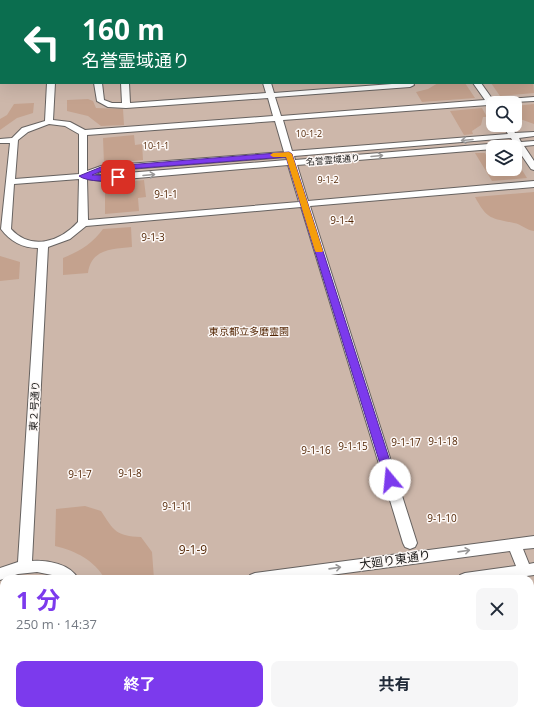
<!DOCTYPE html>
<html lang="ja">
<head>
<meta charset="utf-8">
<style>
  body { margin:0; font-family:"Open Sans","Noto Sans JP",sans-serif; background:#f6f6f7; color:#1f2937; height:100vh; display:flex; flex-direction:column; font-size:15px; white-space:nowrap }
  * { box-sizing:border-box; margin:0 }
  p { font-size:13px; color:#747a83 }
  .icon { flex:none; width:22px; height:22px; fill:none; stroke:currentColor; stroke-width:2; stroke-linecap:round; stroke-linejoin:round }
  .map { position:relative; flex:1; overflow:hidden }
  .panel { position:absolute; left:0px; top:575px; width:534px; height:140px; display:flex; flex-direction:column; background:#fff; border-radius:12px 12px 0 0; box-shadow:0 4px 16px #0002 }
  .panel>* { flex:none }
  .guide { position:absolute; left:0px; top:0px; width:534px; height:84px; box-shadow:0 4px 16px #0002; background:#0b6e4f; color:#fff; overflow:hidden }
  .tools { position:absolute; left:486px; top:96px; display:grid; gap:8px }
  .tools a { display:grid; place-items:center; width:36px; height:36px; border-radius:8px; background:#fff; box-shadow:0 4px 16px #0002; font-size:20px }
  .pin { position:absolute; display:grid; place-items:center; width:34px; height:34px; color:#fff; margin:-17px; border-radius:8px; box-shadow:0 2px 6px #0006 }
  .me { position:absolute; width:44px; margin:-22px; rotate:343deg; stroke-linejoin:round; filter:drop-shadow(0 0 3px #0008) }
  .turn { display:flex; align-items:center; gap:14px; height:84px; padding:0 16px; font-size:18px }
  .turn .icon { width:52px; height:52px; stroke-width:2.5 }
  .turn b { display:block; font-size:28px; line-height:34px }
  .round { display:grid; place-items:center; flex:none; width:42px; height:42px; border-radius:8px; background:#f6f6f7 }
  .summary { display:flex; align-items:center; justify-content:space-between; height:68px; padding:0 16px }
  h1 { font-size:24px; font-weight:700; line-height:30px; color:#7c3aed }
  .action { display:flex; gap:8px; margin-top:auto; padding:8px 16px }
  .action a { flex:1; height:46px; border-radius:8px; background:#7c3aed; color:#fff; font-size:16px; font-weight:700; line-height:46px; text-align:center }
  .action a+a { background:#f6f6f7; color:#1f2937 }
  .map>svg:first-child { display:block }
  .green { fill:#cdb7aa; fill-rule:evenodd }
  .forest { fill:#c4a28e }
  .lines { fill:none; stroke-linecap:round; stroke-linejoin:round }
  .lane-casing { stroke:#666260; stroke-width:2 }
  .lane { fill:#fff; fill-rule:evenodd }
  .oneway { stroke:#989797 }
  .route { fill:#7c3aed; stroke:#51269a }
  .slow { fill:#f59e0b }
  .labels { text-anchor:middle; stroke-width:3; stroke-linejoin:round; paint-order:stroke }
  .far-park-label { font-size:9px; fill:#522503; stroke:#fcf7f5 }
  .far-street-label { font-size:9px; fill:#191817; stroke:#fcf7f5 }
  .park-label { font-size:10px; fill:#522503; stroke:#fcf7f5 }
  .street-label { font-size:10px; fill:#191817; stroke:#fcf7f5 }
  .near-park-label { font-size:12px; fill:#522503; stroke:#fcf7f5 }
  .near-street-label { font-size:12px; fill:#191817; stroke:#fcf7f5 }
</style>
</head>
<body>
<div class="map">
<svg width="534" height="715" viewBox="0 0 534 715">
  <rect width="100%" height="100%" fill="#efeae7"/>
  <!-- green -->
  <path class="green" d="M0,0H534V715H0ZM1,1H533V83H1ZM493,103H515V125H493ZM493,147H515V169H493ZM4,579H530V711H4Z"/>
  <!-- forest -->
  <path class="forest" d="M533,79L534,93L500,96L491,83H533Z
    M438,83H465L475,98L422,102L416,92L428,89Z
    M88,99L93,101L96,108L123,109L124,125L101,126L88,116L67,111V100Z
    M34,103L33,113L17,118L0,130V119L7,115L14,104Z
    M534,104V124L520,119L515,114V106Z
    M482,108L487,117H483L481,125L472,131L473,134L464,135L450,111Z
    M134,135L135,145L142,144L143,160L104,164L103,138Z
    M475,153H485L487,157L493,158V169L522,170L527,178L492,181Z
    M144,180L146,197L138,198L139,211L105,214V184Z
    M534,192V231C526,230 521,224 514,223C490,218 487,219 475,197Z
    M131,227L132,247C112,249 91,249 88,273L63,275V258C80,251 92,244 103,229Z
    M0,256L20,262L19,279L0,281Z
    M85,506L101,511C114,531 116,536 141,537L152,552L154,579H105C94,560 76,551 55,546L56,509Z
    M37,711H152V715H32V712Z"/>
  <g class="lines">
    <defs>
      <path id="lane" d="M53,0H59V1H53Z
        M116,0H122V1H116Z
        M199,0H222L199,1Z
        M238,0H244V1H238Z
        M360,0H366V1H360Z
        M419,0H426V1H419Z
        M0,11H1V15H0Z
        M47,83H55L53,120L70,122L85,130L273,116L268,98L126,108L108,107L97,101L94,83H102L104,100L112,103H122L121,83H129L130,103L266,93L263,83H271L274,93L405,83H413L414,85L410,87L275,97L281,116L485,100L473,83H481L493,100L534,97V101L493,103V108L488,105L283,120L292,151L508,134L502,125H510L515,133L534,132V136L519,138L521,142L534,141V145L524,146L534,161V170L531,169L516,147H493V149L297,165L308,201L534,181V187L310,206L417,543L415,547L410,549L405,547L403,543L301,207L86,226L70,239L48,247L32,561C47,560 71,564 78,579H60L52,575L37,572L18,574L0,580V568L18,562L38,248C22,248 10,241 1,229L10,143H0V139L12,138L22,128L45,121ZM275,121L284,152L101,166L87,171V135ZM49,124L65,126L79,134V174L15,179L18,140L28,132ZM511,138L513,142L295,160L294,156ZM286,157L287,160L102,175H94L102,171ZM288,165L299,202L88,220L87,179L102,181ZM79,179L78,222C60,242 31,251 11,229L14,184Z
        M534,536V548L523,549L529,564L534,563V575C509,579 484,579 458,579L460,575L465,573L516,566L510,551L301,579H248L250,575L255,573Z
        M0,681L4,682V696L0,695Z
        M8,711H24V715H8Z
        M455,711H471L472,715H456Z"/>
    </defs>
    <!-- lane casing -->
    <use href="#lane" class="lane-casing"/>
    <!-- lane -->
    <use href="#lane" class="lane"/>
  </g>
  <!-- one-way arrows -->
  <defs><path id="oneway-shaft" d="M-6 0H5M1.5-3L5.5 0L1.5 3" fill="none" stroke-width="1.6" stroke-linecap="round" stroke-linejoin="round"/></defs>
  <g class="oneway">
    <use href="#oneway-shaft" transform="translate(467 140) rotate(175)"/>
    <use href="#oneway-shaft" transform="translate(377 156) rotate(-5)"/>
    <use href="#oneway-shaft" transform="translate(149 175) rotate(-5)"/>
    <use href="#oneway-shaft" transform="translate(464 551) rotate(-8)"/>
    <use href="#oneway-shaft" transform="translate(335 568) rotate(-8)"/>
  </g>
  <!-- route -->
  <path class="route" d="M289,152L292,154L396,480L390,484L385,480L286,157L102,171L92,175L120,176L121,177C113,183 87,182 79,176L101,167Z"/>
  <!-- slow -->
  <path class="slow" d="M289,152L292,154L323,251L322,252H316L315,251L286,157H273L270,155L273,153Z"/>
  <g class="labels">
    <!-- far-park labels -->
    <g class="far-park-label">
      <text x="309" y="137">10-1-2</text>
      <text x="156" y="149">10-1-1</text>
      <text x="328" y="183">9-1-2</text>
    </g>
    <!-- far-street labels -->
    <g class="far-street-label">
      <text transform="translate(333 160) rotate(-5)" y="3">名誉霊域通り</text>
    </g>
    <!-- park labels -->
    <g class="park-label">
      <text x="166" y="198">9-1-1</text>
      <text x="342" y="224">9-1-4</text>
      <text x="153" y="241">9-1-3</text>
      <text x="249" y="335">東京都立多磨霊園</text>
      <text x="443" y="445">9-1-18</text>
      <text x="406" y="446">9-1-17</text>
      <text x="353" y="450">9-1-15</text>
      <text x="316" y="454">9-1-16</text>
      <text x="130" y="477">9-1-8</text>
      <text x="80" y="478">9-1-7</text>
      <text x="177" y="510">9-1-11</text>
      <text x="442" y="522">9-1-10</text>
    </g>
    <!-- street labels -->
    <g class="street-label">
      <text transform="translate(34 406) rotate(-87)" y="4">東２号通り</text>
    </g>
    <!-- near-park labels -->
    <g class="near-park-label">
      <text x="193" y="554">9-1-9</text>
    </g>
    <!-- near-street labels -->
    <g class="near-street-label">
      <text transform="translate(395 560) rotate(-8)" y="4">大廻り東通り</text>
    </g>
  </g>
</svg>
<div class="tools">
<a><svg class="icon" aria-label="search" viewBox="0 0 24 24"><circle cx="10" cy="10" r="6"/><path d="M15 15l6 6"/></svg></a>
<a><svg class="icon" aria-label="layers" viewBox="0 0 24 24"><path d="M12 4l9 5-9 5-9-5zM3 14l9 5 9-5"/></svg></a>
</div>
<div class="pin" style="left:118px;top:177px;background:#d93025"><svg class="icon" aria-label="arrive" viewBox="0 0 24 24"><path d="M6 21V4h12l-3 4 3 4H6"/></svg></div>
<svg class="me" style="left:390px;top:480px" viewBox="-20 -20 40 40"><circle r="19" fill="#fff"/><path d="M0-13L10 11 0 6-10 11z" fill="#7c3aed"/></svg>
<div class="guide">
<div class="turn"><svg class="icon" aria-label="left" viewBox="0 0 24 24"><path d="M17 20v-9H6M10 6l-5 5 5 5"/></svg><div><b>160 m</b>名誉霊域通り</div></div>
</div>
<section class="panel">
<div class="summary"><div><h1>1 分</h1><p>250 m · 14:37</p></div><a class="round"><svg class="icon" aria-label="close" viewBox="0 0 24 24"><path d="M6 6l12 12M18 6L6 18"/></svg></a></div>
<div class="action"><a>終了</a><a>共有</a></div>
</section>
</div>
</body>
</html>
